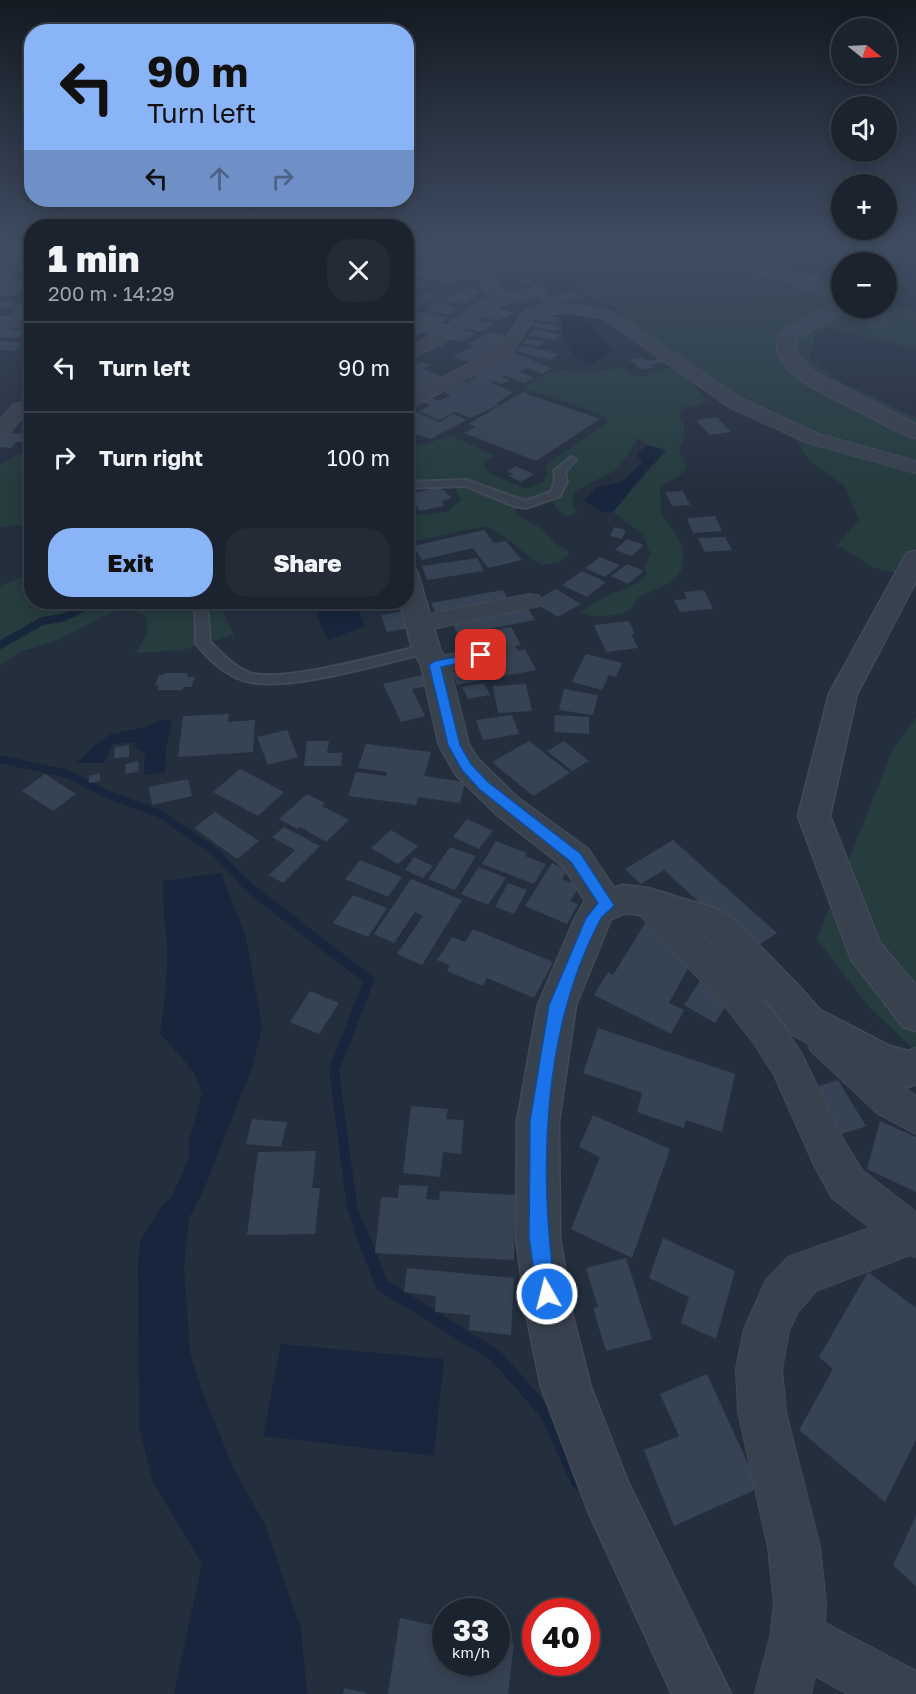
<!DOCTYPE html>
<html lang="en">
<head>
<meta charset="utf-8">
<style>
  body { margin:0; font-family:"Golos Text",sans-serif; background:#242b36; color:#f1f3f6; height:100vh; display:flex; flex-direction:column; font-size:22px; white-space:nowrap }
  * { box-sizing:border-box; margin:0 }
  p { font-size:20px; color:#a0a4aa }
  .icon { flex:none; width:33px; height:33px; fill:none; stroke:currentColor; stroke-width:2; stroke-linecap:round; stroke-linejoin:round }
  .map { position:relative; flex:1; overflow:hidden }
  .side { position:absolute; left:24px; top:219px; width:390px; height:390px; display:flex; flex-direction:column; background:#1b232e; border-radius:24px; box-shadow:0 3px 15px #0003,0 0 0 2px #39404a }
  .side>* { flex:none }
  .top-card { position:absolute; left:24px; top:24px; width:390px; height:183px; border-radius:24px; box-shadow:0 3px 15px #0003,0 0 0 2px #39404a; background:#8ab4f8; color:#111; overflow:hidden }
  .needle { width:39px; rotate:108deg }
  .tools { position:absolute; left:831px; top:18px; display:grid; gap:12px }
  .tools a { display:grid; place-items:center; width:66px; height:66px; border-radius:50%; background:#1b232e; box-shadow:0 3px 15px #0003,0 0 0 2px #39404a; font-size:30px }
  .speed { position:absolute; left:432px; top:1598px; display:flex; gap:12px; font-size:30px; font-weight:700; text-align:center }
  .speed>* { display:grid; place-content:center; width:78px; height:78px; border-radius:50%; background:#1b232e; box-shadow:0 3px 15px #0003,0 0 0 2px #39404a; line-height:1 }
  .speed small { font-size:15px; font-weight:400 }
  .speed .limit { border:9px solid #d22; background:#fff; color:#111 }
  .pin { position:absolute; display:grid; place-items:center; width:51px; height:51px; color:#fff; margin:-26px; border-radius:12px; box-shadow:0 3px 9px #0006 }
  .me { position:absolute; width:66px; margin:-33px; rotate:352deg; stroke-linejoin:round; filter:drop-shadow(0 0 4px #0008) }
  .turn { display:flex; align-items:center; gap:21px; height:126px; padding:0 24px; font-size:27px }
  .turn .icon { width:78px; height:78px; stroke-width:2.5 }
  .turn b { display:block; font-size:42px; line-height:51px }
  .lanes { display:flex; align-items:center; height:57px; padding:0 24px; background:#0003; justify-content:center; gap:30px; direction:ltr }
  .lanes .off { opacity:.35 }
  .round { display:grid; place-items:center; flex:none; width:63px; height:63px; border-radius:24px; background:#242b36 }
  .head { display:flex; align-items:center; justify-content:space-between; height:102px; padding:0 24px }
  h1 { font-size:36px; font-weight:800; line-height:45px }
  .cta { display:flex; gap:12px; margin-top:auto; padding:12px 24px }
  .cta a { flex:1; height:69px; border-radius:24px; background:#8ab4f8; color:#111; font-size:24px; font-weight:800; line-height:69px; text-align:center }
  .cta a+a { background:#242b36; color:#f1f3f6 }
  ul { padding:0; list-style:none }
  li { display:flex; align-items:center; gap:18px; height:90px; padding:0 24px; border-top:2px solid #39404a }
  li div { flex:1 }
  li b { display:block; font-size:22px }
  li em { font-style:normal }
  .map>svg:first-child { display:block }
  .green { fill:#263c3f }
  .water { fill:#17263c }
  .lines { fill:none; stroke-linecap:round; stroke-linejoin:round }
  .stream-far3 { stroke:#17263c; stroke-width:6 }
  .stream-far2 { stroke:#17263c; stroke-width:8 }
  .stream-far1 { stroke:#17263c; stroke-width:10 }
  .stream { stroke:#17263c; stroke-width:13 }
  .building { fill:#364354 }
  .service-casing { stroke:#414a57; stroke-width:4 }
  .minor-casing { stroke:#414a57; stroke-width:2 }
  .tertiary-casing { stroke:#414a57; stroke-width:3 }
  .service { fill:#38414e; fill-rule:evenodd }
  .minor { fill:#38414e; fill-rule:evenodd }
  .tertiary { fill:#38414e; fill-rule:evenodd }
  .route { fill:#1a73e8; stroke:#114b97; stroke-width:1.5 }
</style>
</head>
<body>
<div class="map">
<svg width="916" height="1694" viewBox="0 0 916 1694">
  <rect width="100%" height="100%" fill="#242f3e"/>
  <!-- green -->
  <path class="green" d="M407,246H712L817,275L839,285L841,287L842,308H886L887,304L916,309V349L829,328L815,335L809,358L836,379L916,418V577L874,568L837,545L859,520L845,486L814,464L799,447L796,428L736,397L622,319L618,308L596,300L584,294L579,289L584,274L541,269L500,271L488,268L485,262L465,259L456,263L455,272H407Z
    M622,368L641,377C649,375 656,370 665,369C685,367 696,388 707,401L698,406L683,407L678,417L684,425V436L679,448L686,467C678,482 670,477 660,489C661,497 660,511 663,516C674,533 684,538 683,561C682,585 656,587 640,597C635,600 635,605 632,608C623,617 589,619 579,612L608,595L634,585L646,575L645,566L650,553L643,535L613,512L666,451L647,445L639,438L618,469L577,490L574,494L572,507L577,512L568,517L562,514L552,502L538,497L515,510L517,515L542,529L558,546L566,549L569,554L559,562L542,565C523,554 508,536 487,526L413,541L411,516L447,512L461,500L455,488L446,484L411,490L407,478V445L427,444L450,435L495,456L484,461V465L489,473L526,489L544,481L548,472L545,468L548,464L608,422L601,414L524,388L537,378L558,369L583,373Z
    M31,448V528L23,525L0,527V464Z
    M31,573L32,602H144C154,606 162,603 173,602C187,599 204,602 219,602L234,635L183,650L135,653L147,635V617L130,608L120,609L55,641L22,651L0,666V586Z
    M916,718V1051L869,1007L817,939L893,749Z"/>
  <!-- water -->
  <path class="water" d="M563,313C589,315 587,318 601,337C606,343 610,344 612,352L590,365C578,363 564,344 562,332C561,325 563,323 560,317Z
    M647,445L666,450L644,473L613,512H602L584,500L596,488L621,482L643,462L636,455Z
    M315,602H354L365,626L328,640L320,623Z
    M164,719L172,722L166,750L165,772L144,775L145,752L137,750L134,742L113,744L104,763H76L92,748L111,734L146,727Z
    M221,873L246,937L262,1026L253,1065L205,1187L189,1218L184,1267L190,1352L201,1388L233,1467L265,1525L301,1629L307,1694H174L202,1564L153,1482L139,1426L138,1261L140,1242L160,1208L173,1195L189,1157V1141L202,1094L194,1072L160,1033C164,1007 167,981 167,955C167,930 162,906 163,881Z
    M281,1344L444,1359L434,1456L263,1436Z"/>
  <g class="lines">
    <!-- stream-far3 -->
    <path class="stream-far3" d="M78,610L95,602"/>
    <!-- stream-far2 -->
    <path class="stream-far2" d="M0,645L42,621L62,618L81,609
      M0,759L67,774L106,794L161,814L216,853L242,880"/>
    <!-- stream-far1 -->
    <path class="stream-far1" d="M241,879L252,890L369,980L334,1070L352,1207L362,1233"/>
    <!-- stream -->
    <path class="stream" d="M361,1232L382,1285L496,1356L546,1413L578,1483"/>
  </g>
  <!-- building -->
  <path class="building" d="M28,255H32V263L6,264L9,259L27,258Z
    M0,266H8L4,274L14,273L11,280H26L16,296H2L0,300Z
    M522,275L535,276L532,284L519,283Z
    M416,278L430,285L419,288L406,282Z
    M32,284V301H22L28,290Z
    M464,288L481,291L465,304L444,300Z
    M426,292L438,295L423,303L411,300Z
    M572,292L581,298L548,305L539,298Z
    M16,301L13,307L0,308V302Z
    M410,301L419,303L422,304L409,311H406V302Z
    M18,303H32V314L10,315Z
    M437,303L458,308L449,315L427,310Z
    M494,306L514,313L497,321L476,315Z
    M873,310L892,313L886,330L866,327Z
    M420,311L449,318L439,324L410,317Z
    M555,314L552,317L559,318L555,323L533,319L537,315Z
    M477,320L494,323L483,332L466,329Z
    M532,322L560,327L557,331L528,326Z
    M406,326L425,331L411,339L406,337Z
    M5,329L26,331L15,339L0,337V330Z
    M459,329L476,333L462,342L444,338Z
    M535,329L561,335L555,340L528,335Z
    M489,332L512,338L499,346L503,347L475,364L453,357L472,346L467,344Z
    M527,339L545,342L539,347L521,343Z
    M0,341L23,343L14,351L0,350Z
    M523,345L559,354L551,360L515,351Z
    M515,353L552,369L543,374L526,368L519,372L535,378L524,383L504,375L501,376L510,380L502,384L493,381L490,382L513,392L496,404L499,405L470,418L455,412L439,420L419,411L430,405L421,402L430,397L439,401L451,395L444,392L465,382L487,390L467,382L476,377L470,374Z
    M641,357L647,361L659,359L664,362L651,365L654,367L642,370L629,360Z
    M422,362L431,365L423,369L443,377L415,390L419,392L406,401V369Z
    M523,392L530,395L600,419L536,461L464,433L476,427L468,424Z
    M412,410L439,422L453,414L467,420L431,439L406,431V413Z
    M717,417L731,432L710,435L696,420Z
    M5,433L31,434L24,442H16L11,448L0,447V439Z
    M516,466L522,469L534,474L521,482L509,476L513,474L507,471Z
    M440,487L452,498L441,501L444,506L420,511L409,494Z
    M683,491L690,505L672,506L665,492Z
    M715,516L722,531L693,533L687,518Z
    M614,527L626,530L622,539L610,536Z
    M484,530L494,543L506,541L522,560L488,568L473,548L422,560L413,546Z
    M725,537L732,550L705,552L698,538Z
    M627,539L644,545L632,556L615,550Z
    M600,557L620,565L605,577L585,568Z
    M477,558L484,571L427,580L422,566Z
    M627,564L644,571L628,584L611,576Z
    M582,571L606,582L587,597L562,585Z
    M556,589L581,604L558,617L533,602Z
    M503,590L510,603L437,617L431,603Z
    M704,590L713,609L680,612L674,600L687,599L684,592Z
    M526,604L535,620L458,635L450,618Z
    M404,611L410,628L387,632L381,615Z
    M629,621L635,634H631L638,648L606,652L594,625Z
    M511,627L521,645L469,656L459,637Z
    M525,649L536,670L457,685L451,672L465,669L462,662Z
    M586,654L622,663L616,677L609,675L602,690L572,682Z
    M164,673H188L187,677H195L191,687H184L182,690H157L159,686L155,685L159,675H163Z
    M422,675L428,686L412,689L425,716L401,722L383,684Z
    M484,683L490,695L468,699L462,687Z
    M526,684L532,711L498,713L493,686Z
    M564,689L598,695L593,715L559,710Z
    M229,714L228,722L255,720L253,752L178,757L183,716Z
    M512,715L519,734L483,740L476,720Z
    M555,715L589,717V734L554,732Z
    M287,730L298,757L268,765L257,737Z
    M307,741H329L327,753H342L341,766H304Z
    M529,741L570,773L533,796L492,762Z
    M564,741L589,761L572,771L547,751Z
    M366,744L431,752L424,776L465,782L460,803L418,797L416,805L348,796L356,772L386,776L387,772L358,768Z
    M129,745V757L114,758L115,747Z
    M138,761L139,771L126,774L125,764Z
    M240,769L284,792L258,816L213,792Z
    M100,773V781L89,783V776Z
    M45,774L76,794L53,811L22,791Z
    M188,779L192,796L152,805L149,787Z
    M307,794L325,803L322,806L349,820L326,842L300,827L297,829L279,819Z
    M215,812L259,841L237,859L194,828Z
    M467,819L493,831L479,849L453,837Z
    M284,827L320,846L283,883L269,875L295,850L272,837Z
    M391,830L418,846L398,864L371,848Z
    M673,840L777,933L751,950L664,870L641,884L625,869Z
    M496,841L527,853L525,856L546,864L534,884L482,864Z
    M450,847L476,856L455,890L428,879Z
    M414,857L433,866L423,878L405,870Z
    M360,860L402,877L388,897L345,879Z
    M552,863L568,870L562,879L580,886L570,901L578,904L567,924L525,906Z
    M479,867L506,878L488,905L461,894Z
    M411,879L462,900L422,965L397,954L423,916L415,912L394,943L374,934Z
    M508,883L527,890L514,914L495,907Z
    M353,895L387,908L368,937L333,923Z
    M647,920L692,961L669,1003L684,1010L671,1034L594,995L608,972L613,975Z
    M473,929L553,962L534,998L487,978L483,986L447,971L450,966L437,960L452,937L465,942Z
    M704,975L735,992L715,1023L684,1005Z
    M310,991L339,1003L319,1034L290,1022Z
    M598,1028L735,1074L722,1132L686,1120L684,1128L637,1112L642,1093L583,1073Z
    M838,1080L866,1126L835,1136L808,1089Z
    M411,1106L448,1109L446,1119L464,1120L461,1154L443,1152L440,1177L403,1173Z
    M593,1115L670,1149L632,1258L571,1229L600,1157L579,1147Z
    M252,1119L287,1122L281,1147L246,1144Z
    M880,1121L916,1137V1192L867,1169Z
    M316,1151L312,1188H320L315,1234L247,1235L258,1152Z
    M399,1185L428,1186L426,1199L439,1200L440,1191L515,1195L514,1260L375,1253L381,1197L398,1198Z
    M663,1238L735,1271L716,1339L681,1323L689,1297L649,1278Z
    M626,1258L652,1339L606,1351L593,1308L598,1307L586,1268Z
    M407,1268L514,1278L511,1335L469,1330L470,1315L435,1312L436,1296L404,1292Z
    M868,1272L916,1308V1440L885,1502L799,1430L833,1369L819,1357Z
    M707,1374L759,1488L674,1526L644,1450L679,1436L660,1394Z
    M916,1516V1586L893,1565Z
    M400,1618L446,1628V1662H496V1640L514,1644L508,1694H388Z
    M344,1688L366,1693V1694H343Z"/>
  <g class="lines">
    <defs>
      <path id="service" d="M571,457L576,460L565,472L567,481L560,496L526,508L514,506L465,486L406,488V482L466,480L525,501L551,492L555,481L554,471Z
        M195,602H207L210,642C221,653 234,667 250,673C280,684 390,653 426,645L433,649L426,653C383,663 282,694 243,680C225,674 207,658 196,643Z"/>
      <path id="minor" d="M0,246H32V250L0,251Z
        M406,264C419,266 432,270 445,271C460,272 478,262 492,272C502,279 495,286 509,294L539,287L547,292L545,295L497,306L442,344L406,360V348L434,334L406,325V315L445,326L486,299L492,297L485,291L480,278L472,277L446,281L406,273Z
        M544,304L580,305L614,312L743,399L819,434L916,461V473L805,442L729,407L602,318L568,313L540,315L533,320L510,357L406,410V396L498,349L523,311Z
        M19,403H32V415H24L7,436L0,438V420L12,405Z
        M530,594L539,596L542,601L539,606L419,632L410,629L406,624L410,619L419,616Z
        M504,643L513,645L517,651L513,657L435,673L426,671L422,665L426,659Z
        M648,889L660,893L753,987L779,1020L801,1052L842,1137L862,1170L916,1212V1257L910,1255L816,1291L798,1312L789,1331L782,1369L786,1412L820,1547L826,1603L825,1623L916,1671V1694H847L815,1676L811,1694H755L770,1637L774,1603L768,1547L738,1412L736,1369L744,1329L766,1280L788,1257L870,1228L832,1198L814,1165L774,1075L753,1042L727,1009L636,911L631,902L636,893Z
        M824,1023L837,1027L881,1069L916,1096V1134L877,1113L811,1051L806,1039L811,1027Z"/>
      <path id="tertiary" d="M695,246H714L732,255L842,288V308H848L847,310L796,339V353L813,372L916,424V438C897,433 879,421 861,412C838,400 757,369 782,332L833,304L831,296L722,261Z
        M32,315V325L0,328V318Z
        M916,551V581L857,694L830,816L880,943L916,985V1031L903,1027L851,959L798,816L829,694L904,558L907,553Z
        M406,567L415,569L418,574L440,649L449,665L469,745L478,759L518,798L588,849L614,888L623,885L648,888L714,908L731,917L798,985L820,1010L890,1046L908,1051L916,1048V1084L908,1087L868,1075L792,1034L772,1007L705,937L691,929L648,916L625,913L611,919L576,1005L559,1121L560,1237L572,1313L591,1387L627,1480L731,1694H672L589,1513L541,1387L526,1313L516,1237L517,1121L538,1005L575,918L585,901L564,867L496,814L456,775L439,745L421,665L412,649L400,602H406Z"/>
    </defs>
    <!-- service casing -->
    <use href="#service" class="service-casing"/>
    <!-- minor casing -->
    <use href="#minor" class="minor-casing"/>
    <!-- tertiary casing -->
    <use href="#tertiary" class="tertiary-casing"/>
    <!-- service -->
    <use href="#service" class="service"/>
    <!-- minor -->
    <use href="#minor" class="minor"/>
    <!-- tertiary -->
    <use href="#tertiary" class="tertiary"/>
  </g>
  <!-- sky -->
  <linearGradient id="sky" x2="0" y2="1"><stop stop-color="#141a22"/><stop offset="0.51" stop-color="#3f4d63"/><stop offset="1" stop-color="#3f4d63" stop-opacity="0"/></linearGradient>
  <rect width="916" height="483" fill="url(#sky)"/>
  <!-- route -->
  <path class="route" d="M481,652L487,655L485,658L441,667L460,745L471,764L488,782L581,854L614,905C610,912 602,914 599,922C542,1031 538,1174 556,1294L553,1301L547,1303L540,1301L537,1294L529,1237L530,1121L549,1005L586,918L598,903L571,862L479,789L462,770L448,745L429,665L435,661Z"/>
</svg>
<div class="tools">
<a><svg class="needle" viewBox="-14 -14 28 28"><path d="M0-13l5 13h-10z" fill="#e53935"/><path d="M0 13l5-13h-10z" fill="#a0a4aa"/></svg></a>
<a><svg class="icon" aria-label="sound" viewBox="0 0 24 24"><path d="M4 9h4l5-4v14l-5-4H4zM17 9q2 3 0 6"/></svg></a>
<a>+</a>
<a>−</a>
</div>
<div class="speed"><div>33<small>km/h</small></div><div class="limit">40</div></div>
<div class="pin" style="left:481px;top:655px;background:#d93025"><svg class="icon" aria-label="arrive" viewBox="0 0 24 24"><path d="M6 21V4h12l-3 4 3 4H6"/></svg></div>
<svg class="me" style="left:547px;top:1294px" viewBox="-20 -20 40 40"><circle r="17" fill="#1a73e8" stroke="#fff" stroke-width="3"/><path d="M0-11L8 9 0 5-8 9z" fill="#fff"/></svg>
<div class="top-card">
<div class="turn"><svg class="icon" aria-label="left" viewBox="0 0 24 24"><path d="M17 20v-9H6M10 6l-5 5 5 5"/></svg><div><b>90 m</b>Turn left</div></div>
<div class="lanes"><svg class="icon" aria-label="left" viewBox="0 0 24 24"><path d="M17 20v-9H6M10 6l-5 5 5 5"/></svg><svg class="icon off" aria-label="ahead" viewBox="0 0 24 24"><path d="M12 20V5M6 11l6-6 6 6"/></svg><svg class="icon off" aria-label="right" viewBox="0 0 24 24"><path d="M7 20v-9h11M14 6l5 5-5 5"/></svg></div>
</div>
<section class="side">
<div class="head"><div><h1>1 min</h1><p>200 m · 14:29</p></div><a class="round"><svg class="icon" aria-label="close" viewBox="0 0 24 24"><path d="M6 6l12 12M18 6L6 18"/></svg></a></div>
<ul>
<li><svg class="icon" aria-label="left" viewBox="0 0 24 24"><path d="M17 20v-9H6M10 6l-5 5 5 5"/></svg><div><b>Turn left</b></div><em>90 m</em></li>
<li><svg class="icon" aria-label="right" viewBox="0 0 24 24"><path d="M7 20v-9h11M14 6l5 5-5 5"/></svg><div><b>Turn right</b></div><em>100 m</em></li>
</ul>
<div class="cta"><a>Exit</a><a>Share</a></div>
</section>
</div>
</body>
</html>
